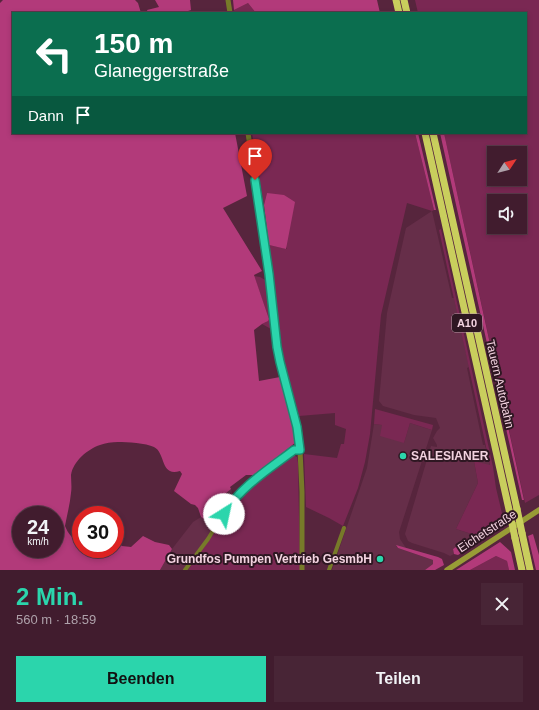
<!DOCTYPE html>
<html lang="de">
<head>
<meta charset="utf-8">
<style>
  body { margin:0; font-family:Arial,sans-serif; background:#482536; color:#f1f3f6; height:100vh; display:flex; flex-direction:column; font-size:15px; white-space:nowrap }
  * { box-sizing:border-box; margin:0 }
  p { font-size:13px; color:#aea1aa }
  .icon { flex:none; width:22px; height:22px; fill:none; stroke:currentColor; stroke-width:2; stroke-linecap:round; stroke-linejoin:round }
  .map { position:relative; height:570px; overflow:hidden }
  .details { display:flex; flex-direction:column; background:#411c2e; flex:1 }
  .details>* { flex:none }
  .guide { position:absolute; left:12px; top:12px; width:515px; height:122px; border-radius:0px; box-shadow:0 2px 6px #0003,0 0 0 1px #5a3a4a; background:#0b6e4f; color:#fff; overflow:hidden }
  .needle { width:26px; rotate:54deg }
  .buttons { position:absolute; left:487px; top:146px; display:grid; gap:8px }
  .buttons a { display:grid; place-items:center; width:40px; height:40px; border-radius:0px; background:#411c2e; box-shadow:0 2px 6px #0003,0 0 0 1px #5a3a4a; font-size:20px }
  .speed { position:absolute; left:12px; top:506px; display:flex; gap:8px; font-size:20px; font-weight:700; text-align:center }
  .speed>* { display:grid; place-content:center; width:52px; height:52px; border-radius:50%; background:#411c2e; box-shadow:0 2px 6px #0003,0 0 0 1px #5a3a4a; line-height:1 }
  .speed small { font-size:10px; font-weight:400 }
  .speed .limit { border:6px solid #d22; background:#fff; color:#111 }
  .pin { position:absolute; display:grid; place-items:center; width:34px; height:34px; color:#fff; margin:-41px -17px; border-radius:50% 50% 50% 0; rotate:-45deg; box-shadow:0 0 4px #0007 }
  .pin .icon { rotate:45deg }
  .me { position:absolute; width:44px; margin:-22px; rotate:35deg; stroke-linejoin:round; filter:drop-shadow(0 0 3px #0008) }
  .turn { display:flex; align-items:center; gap:14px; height:84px; padding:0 16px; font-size:18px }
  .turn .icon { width:52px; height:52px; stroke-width:2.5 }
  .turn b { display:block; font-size:28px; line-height:34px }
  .then { display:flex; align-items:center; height:38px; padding:0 16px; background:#0003; gap:8px; font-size:15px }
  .round { display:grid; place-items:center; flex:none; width:42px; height:42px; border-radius:0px; background:#482536 }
  .overview { display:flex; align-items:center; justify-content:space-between; height:68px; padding:0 16px }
  h1 { font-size:24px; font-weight:700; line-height:30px; color:#2bd5ac }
  .cta { display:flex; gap:8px; margin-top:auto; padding:8px 16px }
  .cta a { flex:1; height:46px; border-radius:0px; background:#2bd5ac; color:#111; font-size:16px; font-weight:700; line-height:46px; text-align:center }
  .cta a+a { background:#482536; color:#f1f3f6 }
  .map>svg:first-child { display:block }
  .built { fill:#662e49 }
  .green { fill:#7a2853; fill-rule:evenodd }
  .forest { fill:#b23a7a; fill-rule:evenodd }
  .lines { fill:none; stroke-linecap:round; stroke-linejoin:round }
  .minor { stroke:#777a29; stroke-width:4 }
  .tertiary { stroke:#777a29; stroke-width:5 }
  .secondary { stroke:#989c36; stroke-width:5.5 }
  .motorway { stroke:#c9ce5d; stroke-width:7 }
  .motorway-bridge { stroke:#c9ce5d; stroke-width:7 }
  .route-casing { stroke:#1c8a70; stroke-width:10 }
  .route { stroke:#2bd5ac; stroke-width:7 }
  .poi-dot { fill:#2bd5ac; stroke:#2e1722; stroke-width:1.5 }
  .labels { text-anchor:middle; stroke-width:4; stroke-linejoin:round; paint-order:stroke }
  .shield { fill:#2e1722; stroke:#b89ba7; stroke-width:1 }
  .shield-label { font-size:11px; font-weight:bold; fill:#f3d3e0 }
  .street-label { font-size:12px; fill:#f3d3e0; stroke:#2e1722 }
  .poi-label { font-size:12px; font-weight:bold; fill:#f3d3e0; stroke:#2e1722; text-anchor:start }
</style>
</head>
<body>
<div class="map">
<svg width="539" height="570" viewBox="0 0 539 570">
  <rect width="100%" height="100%" fill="#57253d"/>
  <!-- built -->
  <path class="built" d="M432,211L452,298H454L469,367L467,368L483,445H485L490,466L474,461L478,483L456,529L475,535L453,549L454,554L450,556L444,553L412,543L408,541L405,534L431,446L437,447V445L433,438L437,431L440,428L436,418L414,415L383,406L379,401L387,313L406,228Z
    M410,423L432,430L399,532L400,539L406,548L396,546L398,548L433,560V564L425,570H332L367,468L374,424L382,425L404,443Z
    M231,489L235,503L188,570H160L172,549L193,522L201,517L204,519L212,499L220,498Z"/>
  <!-- green -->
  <path class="green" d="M415,0H539V495L525,503L444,133H526V13H418ZM494,153H520V179H494ZM494,201H520V227H494Z
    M248,3L256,13H235L234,10Z
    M252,133H415L434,210L432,211L407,203L381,315L370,434L365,462L358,488L343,526L329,518L306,507L304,454L337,458L341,444H344L346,429L335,425V413L299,416L283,357L269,245L287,249L267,193L264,205Z
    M441,229L493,467L496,488L505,526L498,528L494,522L475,535L456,529L478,483L474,461L490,465L439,230Z
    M254,276L260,277L267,281L273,328L271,329L262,324L266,322L269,319Z
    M375,409L433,425L432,430L410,423L404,443L380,436L382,425L374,424Z
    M293,455L297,457L298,463L300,570H188L235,503L247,490Z
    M496,556L507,561L509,570H470Z"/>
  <!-- forest -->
  <path class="forest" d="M3,0H135L138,3L141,13H13V133H235L247,196L223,208L262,271L254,275L269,319L268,321L262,324L254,330L259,381L280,377L294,427L296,442L256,475H246L230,487L231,489L220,498L212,499L213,508L204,519L201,517L198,508L195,505L191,504L174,491L182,474L180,471C160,477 166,453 154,447C146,443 127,442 118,442C112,442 105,443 100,445C88,449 73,461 71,475C71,481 72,487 71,493C70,504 67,515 65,526C68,533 72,540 81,541V549H115V541L122,546L131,547L143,536L155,542L169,545L172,549L160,570H0V3ZM21,515H55V549H21Z
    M155,0H190L191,10L182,13H148L147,10L159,7Z
    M233,0H377L380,13H268L265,11L262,13H256L248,3L234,10Z
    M415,133H418L436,210H434Z
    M440,133H444L524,500H522Z
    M267,193L284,195L295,202L286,249L269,245L264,205Z
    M494,522L498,528L458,555L454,554L453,549Z
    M533,534L539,555V570H536L528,536Z
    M500,542L511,552L515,570H509L507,561L496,556L470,570H456Z
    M396,545L438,557L442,559L444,565L435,570H425L433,564V560L398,548Z"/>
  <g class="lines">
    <!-- minor -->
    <path class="minor" d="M185,570L208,539L230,503L241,491L294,450H300
      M329,570L344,528"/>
    <!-- tertiary -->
    <path class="tertiary" d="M228,0L230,13
      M248,133L269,275L279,362L297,427L300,450L302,492V570"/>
    <!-- secondary -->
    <path class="secondary" d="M447,570L539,510"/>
    <!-- motorway -->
    <path class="motorway" d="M396,0L399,13
      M404,0L407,13
      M425,133L510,514
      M433,133L517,509
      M522,533L530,570
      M515,538L522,570"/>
    <!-- motorway-bridge -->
    <path class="motorway-bridge" d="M517,509L522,533
      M510,514L515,538"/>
  </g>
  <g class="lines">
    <defs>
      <path id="route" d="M224,514C240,487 269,469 294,450H300L297,427L280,362L277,347L269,274L255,180"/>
    </defs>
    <!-- route casing -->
    <use href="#route" class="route-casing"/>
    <!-- route -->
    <use href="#route" class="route"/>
  </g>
  <!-- markers -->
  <g class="poi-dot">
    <circle cx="403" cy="456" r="4"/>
    <circle cx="380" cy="559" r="4"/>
  </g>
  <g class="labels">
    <!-- shield labels -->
    <rect class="shield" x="452" y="314" width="30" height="18" rx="3"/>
    <g class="shield-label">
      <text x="467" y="327">A10</text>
    </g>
    <!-- street labels -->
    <g class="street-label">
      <text transform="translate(500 384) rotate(77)" y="4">Tauern Autobahn</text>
      <text transform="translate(487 531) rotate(-33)" y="4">Eichetstraße</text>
    </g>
    <!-- poi labels -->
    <g class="poi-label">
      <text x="411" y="460">SALESIANER</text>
      <text x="372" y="563" text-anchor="end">Grundfos Pumpen Vertrieb GesmbH</text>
    </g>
  </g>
</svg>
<div class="buttons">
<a><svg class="needle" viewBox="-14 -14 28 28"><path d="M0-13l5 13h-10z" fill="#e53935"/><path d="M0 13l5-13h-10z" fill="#aea1aa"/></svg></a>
<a><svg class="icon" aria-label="sound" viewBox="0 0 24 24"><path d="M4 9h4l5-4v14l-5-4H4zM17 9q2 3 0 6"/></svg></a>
</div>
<div class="speed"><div>24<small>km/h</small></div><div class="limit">30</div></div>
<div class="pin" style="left:255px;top:180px;background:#d93025"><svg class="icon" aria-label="arrive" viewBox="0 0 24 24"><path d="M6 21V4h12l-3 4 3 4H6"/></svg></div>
<svg class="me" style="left:224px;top:514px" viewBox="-20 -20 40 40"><circle r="19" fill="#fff"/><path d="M0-13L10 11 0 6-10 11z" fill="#2bd5ac"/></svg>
<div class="guide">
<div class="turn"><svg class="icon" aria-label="left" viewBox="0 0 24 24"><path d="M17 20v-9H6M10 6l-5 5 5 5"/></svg><div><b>150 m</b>Glaneggerstraße</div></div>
<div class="then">Dann<svg class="icon" aria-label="arrive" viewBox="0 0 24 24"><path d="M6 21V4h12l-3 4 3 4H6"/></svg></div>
</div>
</div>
<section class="details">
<div class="overview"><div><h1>2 Min.</h1><p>560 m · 18:59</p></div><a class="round"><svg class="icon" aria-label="close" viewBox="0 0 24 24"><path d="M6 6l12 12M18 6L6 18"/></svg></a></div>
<div class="cta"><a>Beenden</a><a>Teilen</a></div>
</section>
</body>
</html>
